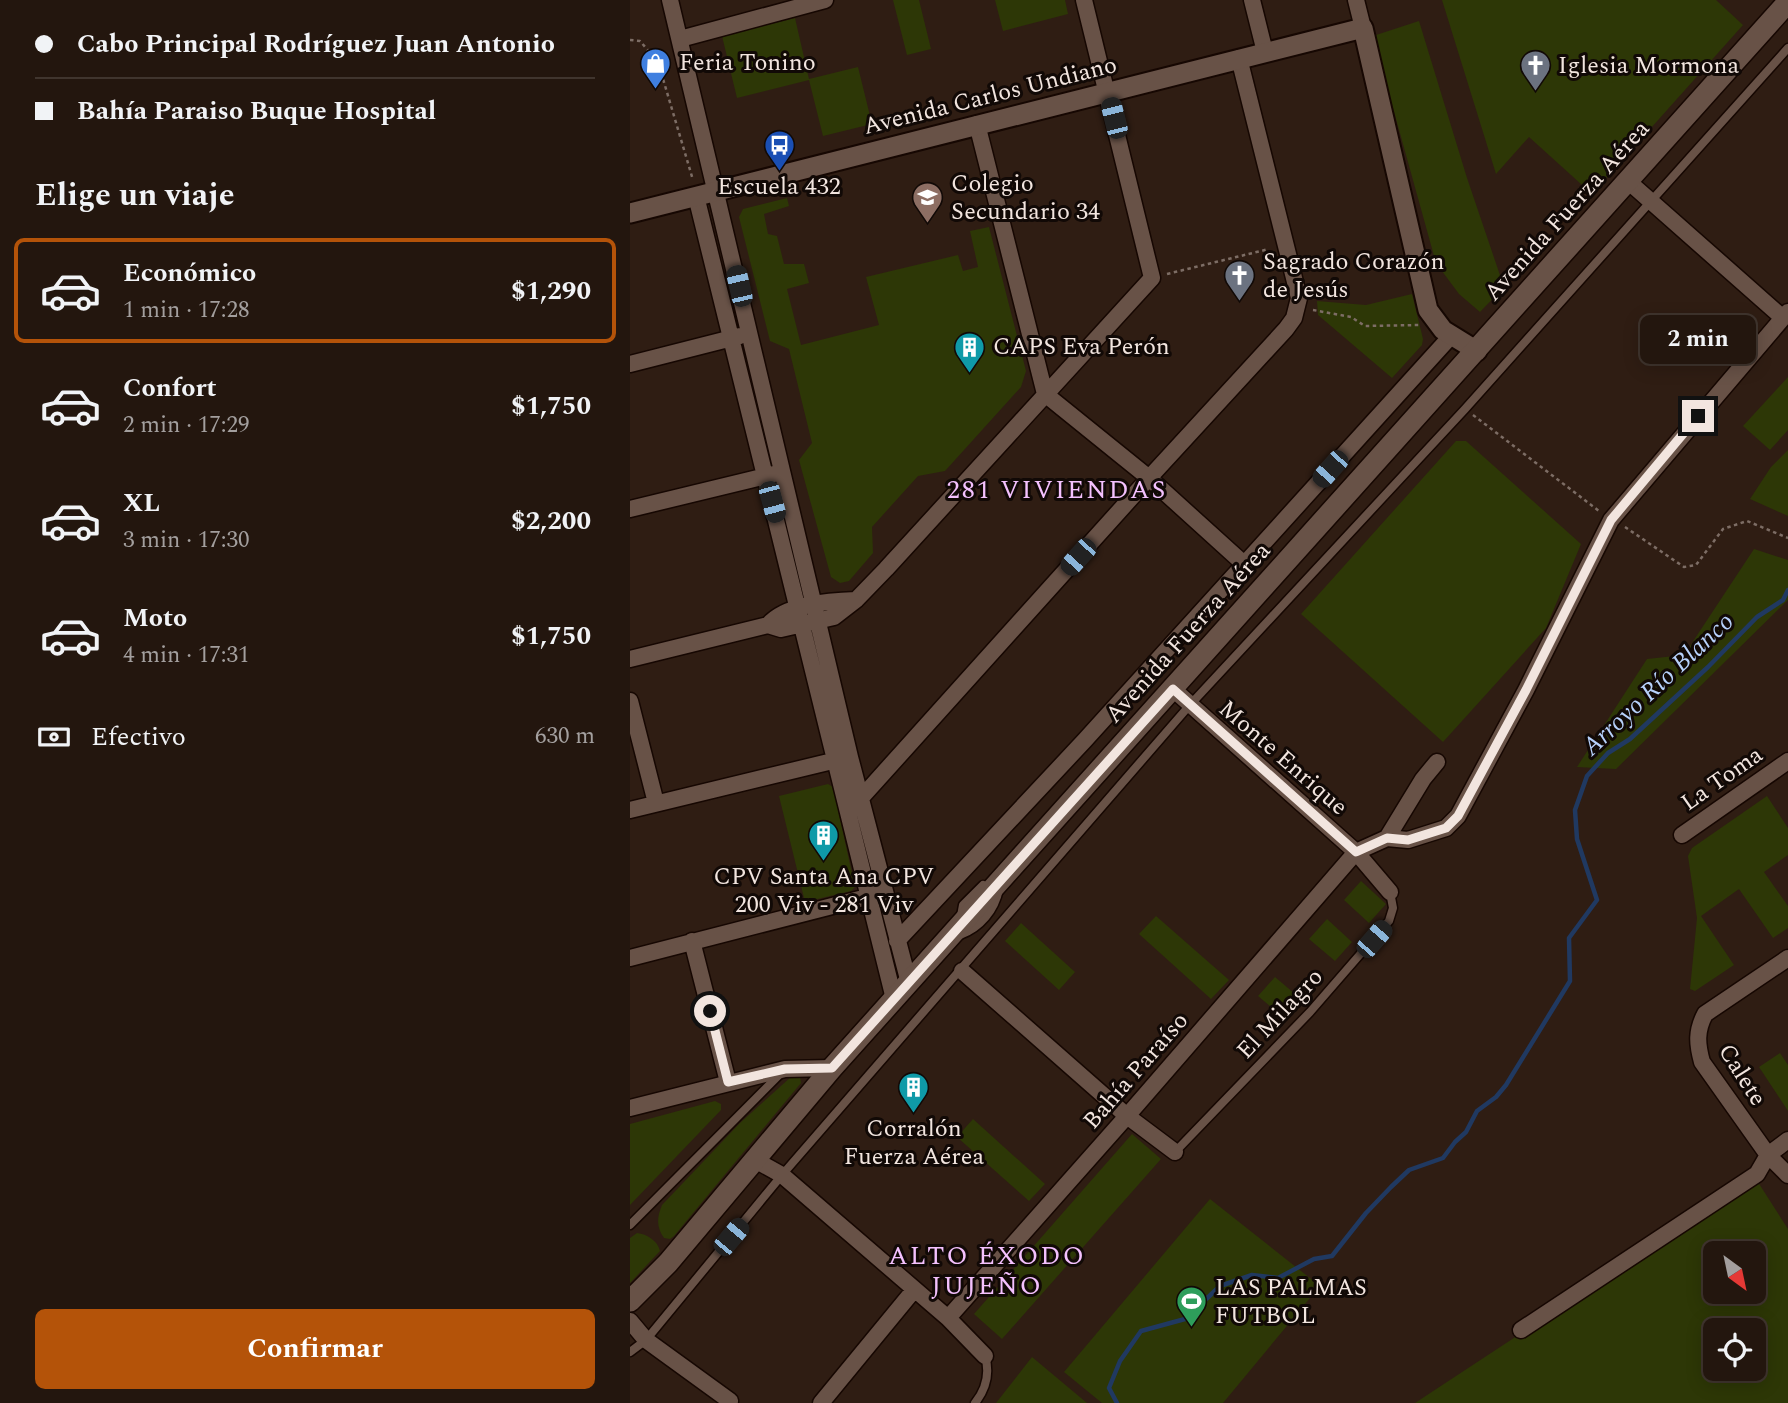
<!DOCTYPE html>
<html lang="es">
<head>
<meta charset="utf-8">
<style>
	:root { --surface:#23160e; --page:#2b1f17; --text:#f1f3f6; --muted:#a39f9e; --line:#40352e; --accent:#b45309 }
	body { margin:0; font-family:Spectral,serif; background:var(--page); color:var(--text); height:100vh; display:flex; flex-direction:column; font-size:26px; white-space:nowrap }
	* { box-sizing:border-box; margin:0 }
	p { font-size:23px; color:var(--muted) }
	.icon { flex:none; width:38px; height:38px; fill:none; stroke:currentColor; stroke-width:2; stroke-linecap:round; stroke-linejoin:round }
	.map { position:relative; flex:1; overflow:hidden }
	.side { display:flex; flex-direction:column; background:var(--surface); width:630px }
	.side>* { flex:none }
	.banner { display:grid; align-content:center; height:154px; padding:0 35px; background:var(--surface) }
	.needle { width:46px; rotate:147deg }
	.tools { position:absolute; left:1073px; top:1241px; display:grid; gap:14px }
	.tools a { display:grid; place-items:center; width:63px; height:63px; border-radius:10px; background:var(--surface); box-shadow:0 4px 18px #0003,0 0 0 2px var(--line); font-size:35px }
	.end { position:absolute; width:32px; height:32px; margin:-16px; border:9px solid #f2e5df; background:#111; box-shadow:0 0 0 4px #111 }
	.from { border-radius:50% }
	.bubble { position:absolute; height:49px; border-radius:10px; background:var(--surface); box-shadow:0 4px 18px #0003,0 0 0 2px var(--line); font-size:23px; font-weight:700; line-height:49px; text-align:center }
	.car { position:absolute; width:21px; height:42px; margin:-21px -10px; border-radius:9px; box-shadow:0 0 5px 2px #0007; background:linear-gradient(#222 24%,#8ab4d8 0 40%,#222 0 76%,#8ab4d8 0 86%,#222 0) }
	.banner b { display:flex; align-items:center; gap:24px; height:66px; font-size:26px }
	.banner b+b { border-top:2px solid var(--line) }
	.banner i { width:18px; height:18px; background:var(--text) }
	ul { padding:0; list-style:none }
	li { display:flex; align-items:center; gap:21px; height:105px; margin:0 14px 10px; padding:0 21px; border:4px solid transparent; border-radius:10px }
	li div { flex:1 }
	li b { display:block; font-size:26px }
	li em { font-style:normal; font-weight:700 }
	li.selected { border-color:var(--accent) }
	li>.icon { width:63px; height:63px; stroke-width:1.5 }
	h2 { padding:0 35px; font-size:32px; line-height:84px }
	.pay { display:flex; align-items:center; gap:18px; height:77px; padding:0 35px; font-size:26px }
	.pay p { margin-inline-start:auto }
	.cta { display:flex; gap:14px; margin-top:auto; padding:14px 35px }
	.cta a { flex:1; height:80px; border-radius:10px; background:var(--accent); color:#fff; font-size:28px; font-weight:700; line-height:80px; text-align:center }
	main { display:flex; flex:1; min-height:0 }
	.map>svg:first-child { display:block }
</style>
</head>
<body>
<main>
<section class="side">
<div class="banner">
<b><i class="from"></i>Cabo Principal Rodríguez Juan Antonio</b>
<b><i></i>Bahía Paraiso Buque Hospital</b>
</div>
<h2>Elige un viaje</h2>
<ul>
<li class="selected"><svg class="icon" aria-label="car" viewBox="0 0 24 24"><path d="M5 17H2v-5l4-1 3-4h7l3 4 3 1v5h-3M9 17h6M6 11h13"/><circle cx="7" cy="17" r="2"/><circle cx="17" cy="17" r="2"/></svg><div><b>Económico</b><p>1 min · 17:28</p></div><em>$1,290</em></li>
<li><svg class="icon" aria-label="car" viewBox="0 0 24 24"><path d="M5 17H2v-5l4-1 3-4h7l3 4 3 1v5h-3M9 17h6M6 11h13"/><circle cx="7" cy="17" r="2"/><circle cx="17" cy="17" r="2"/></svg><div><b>Confort</b><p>2 min · 17:29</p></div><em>$1,750</em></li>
<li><svg class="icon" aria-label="car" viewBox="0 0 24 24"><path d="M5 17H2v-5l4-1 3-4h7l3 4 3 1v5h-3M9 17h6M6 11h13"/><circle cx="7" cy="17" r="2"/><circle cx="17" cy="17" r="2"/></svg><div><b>XL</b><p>3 min · 17:30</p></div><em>$2,200</em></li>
<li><svg class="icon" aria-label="car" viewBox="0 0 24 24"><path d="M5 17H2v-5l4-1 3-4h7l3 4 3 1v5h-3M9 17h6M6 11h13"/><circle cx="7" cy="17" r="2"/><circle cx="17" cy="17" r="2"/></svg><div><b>Moto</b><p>4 min · 17:31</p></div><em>$1,750</em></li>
</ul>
<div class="pay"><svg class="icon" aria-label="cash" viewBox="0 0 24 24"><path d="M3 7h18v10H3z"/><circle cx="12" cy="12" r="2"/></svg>Efectivo<p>630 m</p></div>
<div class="cta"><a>Confirmar</a></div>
</section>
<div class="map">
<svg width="1158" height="1403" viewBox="0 0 1158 1403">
	<rect width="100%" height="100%" fill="#2f1d13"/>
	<path fill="#2d3706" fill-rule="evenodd" d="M 263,0 L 289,0 L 301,49 L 277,55 Z
		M 365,0 L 435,0 L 438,14 L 373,31 Z
		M 812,0 L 1086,0 L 1113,25 L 962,194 L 899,137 L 866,174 Z
		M 165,18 L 179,79 L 228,67 L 242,124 L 193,136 L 179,80 L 107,98 L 92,36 Z
		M 789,21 L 837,178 L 874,287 L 850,312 L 829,294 L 806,263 L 743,36 Z
		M 157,198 L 159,206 L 134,214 L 138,234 L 147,236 L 154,264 L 174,264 L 179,283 L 157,289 L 171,345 L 249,325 L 236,277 L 328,255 L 333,271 L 348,267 L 340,231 L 359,227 L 396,371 L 391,387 L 315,471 L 288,476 L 242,527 L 243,553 L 219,581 L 210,583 L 201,577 L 169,460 L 182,443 L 159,349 L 140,341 L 109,217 L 113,209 Z
		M 782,294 L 793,339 L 792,345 L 762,378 L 688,315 L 687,301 L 736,305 Z
		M 1158,377 L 1158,430 L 1140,450 L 1113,426 Z
		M 826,441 L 836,441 L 951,544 L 916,628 L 813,742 L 671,614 Z
		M 1158,450 L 1158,516 L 1120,499 L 1141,467 Z
		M 1124,549 L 1158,560 L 1158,600 L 986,769 L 947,767 L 1017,659 L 1054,655 Z
		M 198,784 L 203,787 L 225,887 L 221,891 L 175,902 L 149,796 Z
		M 1137,796 L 1158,828 L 1158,855 L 1134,872 L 1158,906 L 1158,928 L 1143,938 L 1109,889 L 1071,916 L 1104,965 L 1065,991 L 1060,989 L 1067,918 L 1058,856 L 1062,848 Z
		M 731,881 L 756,904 L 739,923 L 714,900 Z
		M 526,916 L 599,980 L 581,999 L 509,934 Z
		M 697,919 L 722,942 L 705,961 L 679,939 Z
		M 391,923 L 445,972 L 429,990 L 375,941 Z
		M 645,977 L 671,999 L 654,1018 L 628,996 Z
		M 1150,1053 L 1158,1065 L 1158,1111 L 1129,1067 Z
		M 162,1076 L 170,1076 L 171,1083 L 44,1236 L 40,1239 L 34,1238 C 26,1227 27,1217 32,1205 L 110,1123 Z
		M 85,1101 L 91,1104 L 91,1110 L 0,1205 L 0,1124 Z
		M 343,1119 L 415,1184 L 399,1201 L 327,1137 Z
		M 502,1134 L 531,1159 L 372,1339 L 344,1314 Z
		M 1126,1179 L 1158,1229 L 1158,1403 L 785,1403 ZM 1085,1253 L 1124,1253 L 1124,1292 L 1085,1292 ZM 1085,1330 L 1124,1330 L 1124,1368 L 1085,1368 Z
		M 580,1199 L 690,1286 L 593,1403 L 472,1403 L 434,1372 Z
		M 7,1233 C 17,1234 28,1241 30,1251 L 0,1283 L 0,1238 Z
		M 402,1357 L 457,1403 L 366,1403 Z"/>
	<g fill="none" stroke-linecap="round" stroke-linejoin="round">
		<path stroke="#203961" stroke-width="4.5" d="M 487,1403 L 479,1388 L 490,1361 L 511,1331 L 555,1319 L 590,1286 L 622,1275 L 648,1278 L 684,1259 L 702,1256 L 736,1213 L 761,1187 L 779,1170 L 813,1158 L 825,1142 L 836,1132 L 847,1111 L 866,1097 L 876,1085 L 940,981 L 939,938 L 967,900 L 947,839 L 945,810 L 957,776 L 978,753 L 1000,739 L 1078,667 L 1127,617 L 1153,600 L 1158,590"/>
		<defs>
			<path id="service" d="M 331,916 L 333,905 L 353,885
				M 330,935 C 350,928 365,910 369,889
				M 545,1152 L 680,1012 L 759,921 L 763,908 L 760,892
				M 0,1225 L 150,1074
				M 0,1352 L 16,1340 L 152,1175 L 559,706 L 835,409 L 1158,48
				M 345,1403 C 357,1388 360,1373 355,1356"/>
			<path id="minor" d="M 40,0 L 220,757 L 279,983
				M 622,0 L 635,52
				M 726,0 L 733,28
				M 50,39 L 195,0
				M 347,124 L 415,394 L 519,478 L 614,564
				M 999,182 L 1153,318
				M 66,196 L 264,999
				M 0,364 L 110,336
				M 0,509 L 144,474
				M 138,625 C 155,604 200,601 226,600
				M 0,659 L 138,625 L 151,629 L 204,617 L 226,600 L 256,569 L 522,278 L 454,0
				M 543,689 L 726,852 L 760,892
				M 0,701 L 26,803
				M 216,803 L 231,798 L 519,478 L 656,329 L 664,318 L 669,298 L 609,58
				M 0,810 L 215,758
				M 1052,835 L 1158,761
				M 757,838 L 793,779 L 807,762
				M 62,941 L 98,1082
				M 267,941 L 455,740 L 821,336
				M 0,958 L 249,894
				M 1158,958 L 1075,1014 C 1066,1031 1067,1044 1072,1062 L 1138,1155 L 1158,1175
				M 332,971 L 497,1116 L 545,1152
				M 0,1108 L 155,1069 L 202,1068
				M 125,1160 L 152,1175 L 318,1318 L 355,1356
				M 318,1318 L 497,1116 L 726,852 L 757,838 L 778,840 L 816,828 L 828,816 L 896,690 L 981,520 L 1158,312
				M 0,1321 L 16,1340 L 100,1401
				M 891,1330 L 1127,1174 L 1138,1155 L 1158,1140
				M 191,1403 L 284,1290"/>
			<path id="tertiary" d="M 0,213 L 733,28 L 798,310 L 813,330 L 847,351"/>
			<path id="secondary" d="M 0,1301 L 38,1263 L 202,1068 L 1158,2"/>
		</defs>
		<use href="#service" stroke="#160702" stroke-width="11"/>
		<use href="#minor" stroke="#160702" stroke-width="19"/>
		<use href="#tertiary" stroke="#160702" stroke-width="23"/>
		<use href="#secondary" stroke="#160702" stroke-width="24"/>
		<path stroke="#7d6d65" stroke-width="2.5" stroke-dasharray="3.5 3.5" stroke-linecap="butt" d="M 0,40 L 10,41 L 28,62 L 63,180
			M 537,274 L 639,249
			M 683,310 L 721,317 L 735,326 L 789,325
			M 843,415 L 969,511
			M 995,527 L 1054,567 L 1066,565 L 1093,529 L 1117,521 L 1158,538"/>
		<use href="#service" stroke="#685247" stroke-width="8"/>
		<use href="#minor" stroke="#685247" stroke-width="16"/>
		<use href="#tertiary" stroke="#685247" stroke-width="19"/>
		<use href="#secondary" stroke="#685247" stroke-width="21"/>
	</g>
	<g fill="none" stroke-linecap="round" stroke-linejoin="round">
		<path stroke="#f2e5df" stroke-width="9" d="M 80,1011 L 98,1082 L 155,1069 L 202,1068 L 543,689 L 726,852 L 757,838 L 778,840 L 816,828 L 828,816 L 896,690 L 981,520 L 1068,416"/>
	</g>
	<defs>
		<symbol id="shop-pin" viewBox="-11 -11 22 30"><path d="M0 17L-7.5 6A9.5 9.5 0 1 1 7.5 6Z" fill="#3f7fe0" stroke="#110906"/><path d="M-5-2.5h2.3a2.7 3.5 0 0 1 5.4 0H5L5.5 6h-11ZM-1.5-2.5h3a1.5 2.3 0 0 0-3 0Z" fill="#fff"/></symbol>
		<symbol id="church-pin" viewBox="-11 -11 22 30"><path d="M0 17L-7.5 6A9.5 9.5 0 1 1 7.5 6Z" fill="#6b7280" stroke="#110906"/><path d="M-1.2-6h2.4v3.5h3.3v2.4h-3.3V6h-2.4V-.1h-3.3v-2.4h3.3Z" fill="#fff"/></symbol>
		<symbol id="bus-pin" viewBox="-11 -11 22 30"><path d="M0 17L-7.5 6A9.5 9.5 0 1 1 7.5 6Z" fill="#1a4fb4" stroke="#110906"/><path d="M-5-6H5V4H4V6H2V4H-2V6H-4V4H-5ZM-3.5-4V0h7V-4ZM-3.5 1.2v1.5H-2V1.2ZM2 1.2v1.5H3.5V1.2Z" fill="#fff"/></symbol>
		<symbol id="school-pin" viewBox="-11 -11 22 30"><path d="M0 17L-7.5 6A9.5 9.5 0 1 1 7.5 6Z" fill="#8d6e63" stroke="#110906"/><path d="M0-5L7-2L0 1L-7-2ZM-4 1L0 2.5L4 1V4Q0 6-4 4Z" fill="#fff"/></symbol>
		<symbol id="building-pin" viewBox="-11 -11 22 30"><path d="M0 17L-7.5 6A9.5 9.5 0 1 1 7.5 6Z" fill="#0f9aa8" stroke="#110906"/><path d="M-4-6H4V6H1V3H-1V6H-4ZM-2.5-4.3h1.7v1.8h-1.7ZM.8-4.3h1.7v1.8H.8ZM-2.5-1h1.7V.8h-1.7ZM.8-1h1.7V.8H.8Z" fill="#fff"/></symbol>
		<symbol id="stadium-pin" viewBox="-11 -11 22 30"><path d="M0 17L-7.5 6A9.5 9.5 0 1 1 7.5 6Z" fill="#2e9e5b" stroke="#110906"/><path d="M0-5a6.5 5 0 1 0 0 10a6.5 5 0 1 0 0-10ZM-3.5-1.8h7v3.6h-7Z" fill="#fff"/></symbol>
	</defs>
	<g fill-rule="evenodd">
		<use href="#shop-pin" x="8" y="46" width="35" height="47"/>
		<use href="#church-pin" x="888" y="48" width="35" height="47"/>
		<use href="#bus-pin" x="132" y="128" width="35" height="47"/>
		<use href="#school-pin" x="280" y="180" width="35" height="47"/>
		<use href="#church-pin" x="592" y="258" width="35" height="47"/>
		<use href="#building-pin" x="322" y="330" width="35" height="47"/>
		<use href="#building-pin" x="176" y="818" width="35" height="47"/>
		<use href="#building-pin" x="266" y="1070" width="35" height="47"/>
		<use href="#stadium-pin" x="544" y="1284" width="35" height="47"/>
	</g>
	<g text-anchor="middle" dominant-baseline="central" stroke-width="6" stroke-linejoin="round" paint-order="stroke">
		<g font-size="24" fill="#f2e5df" stroke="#110906" text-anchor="start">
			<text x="49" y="63">Feria Tonino</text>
			<text x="928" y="66">Iglesia Mormona</text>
			<text x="321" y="184">Colegio<tspan x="321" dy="28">Secundario 34</tspan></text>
			<text x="149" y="187" text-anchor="middle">Escuela 432</text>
			<text x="633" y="262">Sagrado Corazón<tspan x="633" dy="28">de Jesús</tspan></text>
			<text x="363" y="347">CAPS Eva Perón</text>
			<text x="194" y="877" text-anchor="middle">CPV Santa Ana CPV<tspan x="194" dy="28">200 Viv - 281 Viv</tspan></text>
			<text x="284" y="1129" text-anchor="middle">Corralón<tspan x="284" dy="28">Fuerza Aérea</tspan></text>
			<text x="585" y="1288">LAS PALMAS<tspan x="585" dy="28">FUTBOL</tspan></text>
		</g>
		<g font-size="24" fill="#f2e5df" stroke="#110906">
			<text transform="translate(360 96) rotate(-14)">Avenida Carlos Undiano</text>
			<text transform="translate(937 211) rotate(-48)">Avenida Fuerza Aérea</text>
			<text transform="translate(558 633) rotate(-48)">Avenida Fuerza Aérea</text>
			<text transform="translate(653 758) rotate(41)">Monte Enrique</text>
			<text transform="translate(1092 779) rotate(-35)">La Toma</text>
			<text transform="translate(650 1014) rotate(-47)">El Milagro</text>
			<text transform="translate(506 1071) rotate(-49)">Bahía Paraíso</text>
			<text transform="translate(1112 1075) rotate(58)">Calete</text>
		</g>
		<g font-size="26" letter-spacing="2" fill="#f4c1fe" stroke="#110906">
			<text x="427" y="490">281 VIVIENDAS</text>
			<text x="357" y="1256">ALTO ÉXODO<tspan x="357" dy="30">JUJEÑO</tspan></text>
		</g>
		<g font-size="26" font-style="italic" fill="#b7d1fb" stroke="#110906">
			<text transform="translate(1028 684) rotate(-43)">Arroyo Río Blanco</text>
		</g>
	</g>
</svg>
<div class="tools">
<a><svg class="needle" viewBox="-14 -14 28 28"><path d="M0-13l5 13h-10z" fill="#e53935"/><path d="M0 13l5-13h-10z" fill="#a39f9e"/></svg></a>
<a><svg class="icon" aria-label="locate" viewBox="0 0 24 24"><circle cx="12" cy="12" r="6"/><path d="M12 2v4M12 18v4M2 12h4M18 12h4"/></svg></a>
</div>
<i class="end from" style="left:80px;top:1011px"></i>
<i class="end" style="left:1068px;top:416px"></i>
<div class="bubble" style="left:1010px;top:315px;width:116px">2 min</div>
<i class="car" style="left:484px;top:118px;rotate:346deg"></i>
<i class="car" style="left:109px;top:286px;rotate:347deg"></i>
<i class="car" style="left:700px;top:469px;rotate:222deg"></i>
<i class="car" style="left:142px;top:502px;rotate:165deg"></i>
<i class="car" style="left:448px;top:557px;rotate:222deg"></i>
<i class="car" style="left:744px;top:939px;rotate:41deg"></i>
<i class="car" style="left:101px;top:1237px;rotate:40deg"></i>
</div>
</main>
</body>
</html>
